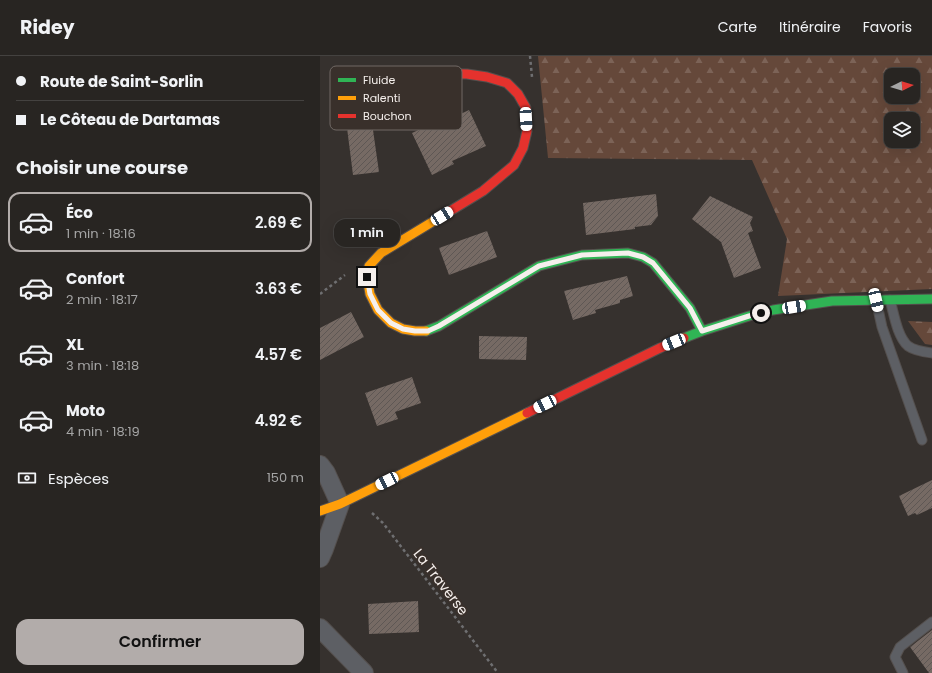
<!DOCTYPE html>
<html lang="fr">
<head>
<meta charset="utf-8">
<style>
	:root { --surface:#282522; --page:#34312f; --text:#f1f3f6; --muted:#a5a5a5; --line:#444240; --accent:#b2acaa }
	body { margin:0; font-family:Poppins,sans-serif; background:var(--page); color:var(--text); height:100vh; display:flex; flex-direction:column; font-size:15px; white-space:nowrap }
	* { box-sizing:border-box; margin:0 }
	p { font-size:13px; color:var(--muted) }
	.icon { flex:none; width:22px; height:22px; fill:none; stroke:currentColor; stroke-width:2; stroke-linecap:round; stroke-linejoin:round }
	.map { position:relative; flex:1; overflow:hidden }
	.details { display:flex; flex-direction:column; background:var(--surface); width:320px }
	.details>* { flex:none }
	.guide { display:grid; align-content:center; height:88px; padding:0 16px; background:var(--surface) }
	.needle { width:26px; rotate:85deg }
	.tools { position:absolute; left:564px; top:12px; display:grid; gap:8px }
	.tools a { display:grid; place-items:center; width:36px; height:36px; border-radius:8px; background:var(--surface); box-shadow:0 4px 16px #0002,0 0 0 1px var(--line); font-size:20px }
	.end { position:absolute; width:18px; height:18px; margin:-9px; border:5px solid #f5efec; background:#111; box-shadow:0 0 0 2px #111 }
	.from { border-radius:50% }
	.bubble { position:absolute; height:28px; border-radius:12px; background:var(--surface); box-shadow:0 4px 16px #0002,0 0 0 1px var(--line); font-size:13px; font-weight:600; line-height:28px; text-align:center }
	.car { position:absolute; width:12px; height:24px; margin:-12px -6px; border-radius:5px; box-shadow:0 0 3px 1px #0007; background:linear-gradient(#fff 24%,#345 0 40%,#fff 0 76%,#345 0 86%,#fff 0) }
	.guide b { display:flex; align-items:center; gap:14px; height:38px; font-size:15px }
	.guide b+b { border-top:1px solid var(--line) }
	.guide i { width:10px; height:10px; background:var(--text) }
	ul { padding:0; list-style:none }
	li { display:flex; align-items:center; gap:12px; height:60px; margin:0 8px 6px; padding:0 8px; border:2px solid transparent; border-radius:12px }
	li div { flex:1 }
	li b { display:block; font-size:15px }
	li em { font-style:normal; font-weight:600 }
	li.current { border-color:var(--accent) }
	li>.icon { width:36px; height:36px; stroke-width:1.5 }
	h2 { padding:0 16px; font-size:18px; line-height:48px }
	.pay { display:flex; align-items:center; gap:10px; height:44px; padding:0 16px; font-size:15px }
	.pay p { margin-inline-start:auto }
	.action { display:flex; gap:8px; margin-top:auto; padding:8px 16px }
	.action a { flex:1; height:46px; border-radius:12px; background:var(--accent); color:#111; font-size:16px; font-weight:600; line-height:46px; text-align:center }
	header { display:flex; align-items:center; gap:24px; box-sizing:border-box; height:56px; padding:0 20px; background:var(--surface); border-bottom:1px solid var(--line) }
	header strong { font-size:19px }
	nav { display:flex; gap:22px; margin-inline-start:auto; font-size:14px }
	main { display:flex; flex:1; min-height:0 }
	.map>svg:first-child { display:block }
</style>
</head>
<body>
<header>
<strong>Ridey</strong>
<nav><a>Carte</a><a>Itinéraire</a><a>Favoris</a></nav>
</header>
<main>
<section class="details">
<div class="guide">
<b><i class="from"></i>Route de Saint-Sorlin</b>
<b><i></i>Le Côteau de Dartamas</b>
</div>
<h2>Choisir une course</h2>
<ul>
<li class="current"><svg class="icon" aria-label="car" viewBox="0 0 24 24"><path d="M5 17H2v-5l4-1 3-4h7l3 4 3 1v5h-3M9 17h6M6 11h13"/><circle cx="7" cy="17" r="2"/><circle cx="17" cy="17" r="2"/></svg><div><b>Éco</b><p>1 min · 18:16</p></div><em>2.69 €</em></li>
<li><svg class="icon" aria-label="car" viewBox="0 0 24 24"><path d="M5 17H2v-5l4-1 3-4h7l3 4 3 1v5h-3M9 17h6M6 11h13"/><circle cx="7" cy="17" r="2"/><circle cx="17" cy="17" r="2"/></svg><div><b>Confort</b><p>2 min · 18:17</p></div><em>3.63 €</em></li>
<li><svg class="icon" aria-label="car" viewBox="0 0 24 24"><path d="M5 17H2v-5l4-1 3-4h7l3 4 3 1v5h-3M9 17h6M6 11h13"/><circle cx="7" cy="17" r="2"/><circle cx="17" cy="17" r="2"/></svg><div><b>XL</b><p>3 min · 18:18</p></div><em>4.57 €</em></li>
<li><svg class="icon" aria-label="car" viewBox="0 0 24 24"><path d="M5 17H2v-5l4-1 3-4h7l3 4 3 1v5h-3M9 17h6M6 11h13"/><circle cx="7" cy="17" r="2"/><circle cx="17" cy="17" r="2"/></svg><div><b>Moto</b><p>4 min · 18:19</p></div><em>4.92 €</em></li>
</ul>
<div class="pay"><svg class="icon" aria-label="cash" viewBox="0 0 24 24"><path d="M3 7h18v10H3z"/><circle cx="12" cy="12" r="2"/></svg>Espèces<p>150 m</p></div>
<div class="action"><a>Confirmer</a></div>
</section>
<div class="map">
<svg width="612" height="617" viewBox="0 0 612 617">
	<defs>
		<pattern id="forest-firs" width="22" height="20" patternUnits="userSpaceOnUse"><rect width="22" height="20" fill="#65483a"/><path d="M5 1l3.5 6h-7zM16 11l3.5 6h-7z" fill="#7c6357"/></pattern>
		<pattern id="building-hatch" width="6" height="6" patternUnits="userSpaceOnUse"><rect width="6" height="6" fill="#766a64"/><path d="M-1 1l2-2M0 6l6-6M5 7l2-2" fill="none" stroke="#5e5754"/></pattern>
	</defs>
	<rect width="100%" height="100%" fill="#36312e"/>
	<path fill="url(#forest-firs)" fill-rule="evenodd" d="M 218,0 L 612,0 L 612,233 L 458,240 L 467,183 L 432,104 L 228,102 ZM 571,19 L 593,19 L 593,41 L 571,41 ZM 571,63 L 593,63 L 593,85 L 571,85 Z
		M 588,265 L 612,266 L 612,289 L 605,288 Z"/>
	<path fill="url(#building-hatch)" d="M 149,54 L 166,90 L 132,105 L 134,108 L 112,119 L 92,77 L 124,62 L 126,65 Z
		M 51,60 L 59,116 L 33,119 L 26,64 Z
		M 336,138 L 338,160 L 331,169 L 315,171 L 315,173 L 266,179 L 263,147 Z
		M 390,140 L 433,161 L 430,167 L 433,175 L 428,177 L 441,212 L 414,222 L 401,186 L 372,163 Z
		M 167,175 L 177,201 L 129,219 L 119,192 Z
		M 307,220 L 313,240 L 300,244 L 300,247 L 275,254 L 276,257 L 253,264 L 244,235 Z
		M 31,256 L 44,281 L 0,304 L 0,272 Z
		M 159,280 L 207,281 L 206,304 L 159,303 Z
		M 92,321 L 101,347 L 75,356 L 78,363 L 57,370 L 45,337 Z
		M 612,424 L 612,452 L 597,459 L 595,457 L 588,460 L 579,440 Z
		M 98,545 L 99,576 L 49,578 L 48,548 Z
		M 612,574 L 612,617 L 609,617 L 590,591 Z"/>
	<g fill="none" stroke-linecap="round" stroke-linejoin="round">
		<defs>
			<path id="lane" d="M 556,244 L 562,271 L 602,384
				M 570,244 C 574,258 577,280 588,290 C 595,295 604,296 612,297
				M 583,617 L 575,601 L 580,591 L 612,566"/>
			<path id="street" d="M 0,409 L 6,417 L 20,448 L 4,493 L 0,502
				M 0,572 L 44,617"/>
			<path id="fast" d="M 106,275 L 119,270 L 219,210 L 262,199 L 308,197 L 323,201 L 333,207 L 370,252 L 382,275
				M 364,282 L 382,275 L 429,260 L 453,254 L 512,245 L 612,243"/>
			<path id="slow" d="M 106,275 L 95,275 L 83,273 L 71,267 L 58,254 L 50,238 L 47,221 L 49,210 L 61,197 L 122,160
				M 0,455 L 20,448 L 207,357"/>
			<path id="jam" d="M 98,17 L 147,18 L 167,21 L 187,27 L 198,38 L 206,52 L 207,75 L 203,92 L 194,109 L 163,135 L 122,160
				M 207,357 L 340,292 L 364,282"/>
		</defs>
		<use href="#lane" stroke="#544f4d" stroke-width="11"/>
		<use href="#street" stroke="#544f4d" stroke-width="20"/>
		<use href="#fast" stroke="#544f4d" stroke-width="11"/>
		<use href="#slow" stroke="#544f4d" stroke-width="11"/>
		<use href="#jam" stroke="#544f4d" stroke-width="11"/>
		<path stroke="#6f6f71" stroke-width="2.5" stroke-dasharray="3 3" stroke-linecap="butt" d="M 210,0 L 212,21
			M 0,238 L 25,219
			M 52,457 L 63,467 L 178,617"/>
		<use href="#lane" stroke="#5d5f64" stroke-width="9"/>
		<use href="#street" stroke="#5d5f64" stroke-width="18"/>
		<use href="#fast" stroke="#30b455" stroke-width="9"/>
		<use href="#slow" stroke="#ff9f0a" stroke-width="9"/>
		<use href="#jam" stroke="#e5322d" stroke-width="9"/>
	</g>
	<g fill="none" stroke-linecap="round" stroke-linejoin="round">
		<path stroke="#f5efec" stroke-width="5" d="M 47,221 L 50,238 L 58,254 L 71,267 L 83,273 L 95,275 L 108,275 L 119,270 L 219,210 L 262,199 L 308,197 L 323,201 L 333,207 L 370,252 L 382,275 L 429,260 L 441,257"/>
	</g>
	<g text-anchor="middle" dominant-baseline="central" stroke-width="4" stroke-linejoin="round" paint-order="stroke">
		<g font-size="14" fill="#f5efec" stroke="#39302b">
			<text transform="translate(121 526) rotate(52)">La Traverse</text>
		</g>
	</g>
	<rect x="10" y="10" width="132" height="64" rx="6" fill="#39302b" stroke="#716965" stroke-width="1"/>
	<rect x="18" y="22" width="18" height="4" fill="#30b455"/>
	<rect x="18" y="40" width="18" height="4" fill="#ff9f0a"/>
	<rect x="18" y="58" width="18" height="4" fill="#e5322d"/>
	<g font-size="11" fill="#f5efec">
		<text x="43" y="28">Fluide</text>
		<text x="43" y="46">Ralenti</text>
		<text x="43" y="64">Bouchon</text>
	</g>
</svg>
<div class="tools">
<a><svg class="needle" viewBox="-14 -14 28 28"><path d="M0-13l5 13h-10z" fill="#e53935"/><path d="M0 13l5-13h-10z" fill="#a5a5a5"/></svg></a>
<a><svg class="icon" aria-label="layers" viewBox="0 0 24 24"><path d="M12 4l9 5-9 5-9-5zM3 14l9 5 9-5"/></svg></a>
</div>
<i class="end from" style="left:441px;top:257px"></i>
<i class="end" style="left:47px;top:221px"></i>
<div class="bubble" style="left:14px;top:163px;width:66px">1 min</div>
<i class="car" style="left:206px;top:63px;rotate:177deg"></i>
<i class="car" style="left:122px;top:160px;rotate:59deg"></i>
<i class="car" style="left:556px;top:244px;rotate:167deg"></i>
<i class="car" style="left:474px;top:251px;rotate:81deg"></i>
<i class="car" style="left:354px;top:286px;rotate:248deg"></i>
<i class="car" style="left:225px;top:348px;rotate:244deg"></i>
<i class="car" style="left:67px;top:425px;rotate:244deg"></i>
</div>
</main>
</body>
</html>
